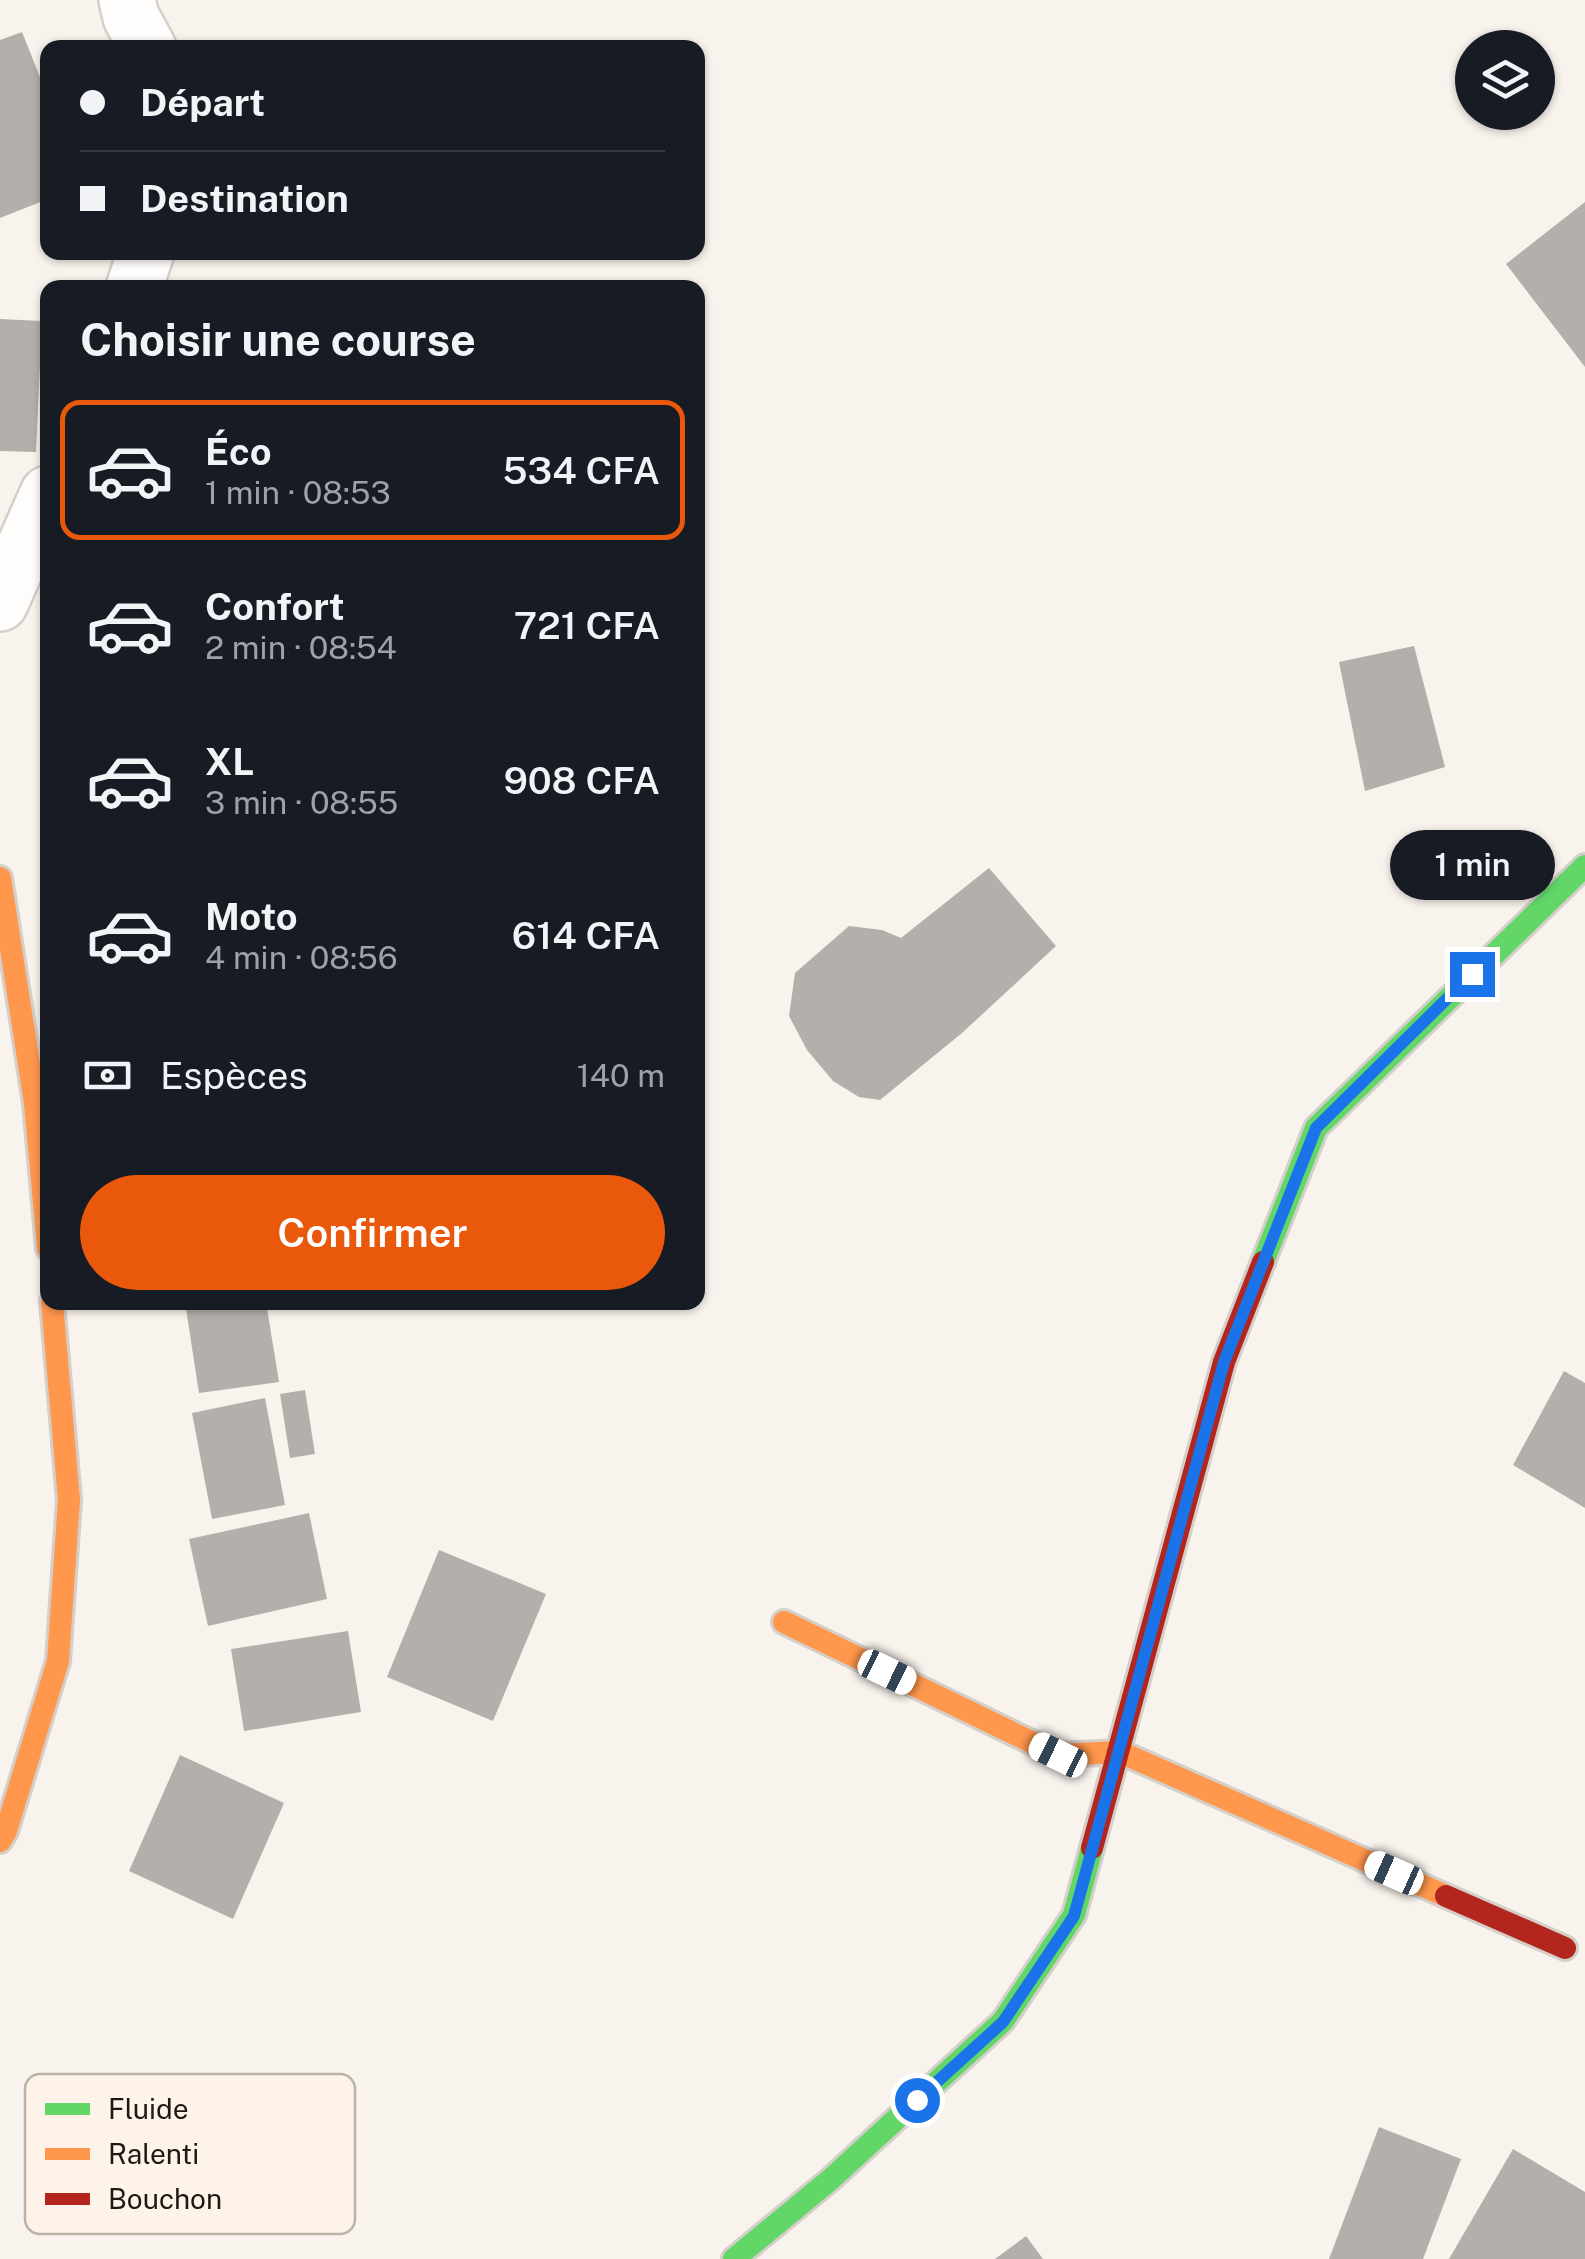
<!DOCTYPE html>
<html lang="fr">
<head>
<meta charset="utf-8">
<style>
	:root { --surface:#171b24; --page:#20242c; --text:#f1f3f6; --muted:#9ea1a6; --line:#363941; --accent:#ea580c }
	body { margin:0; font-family:"Public Sans",sans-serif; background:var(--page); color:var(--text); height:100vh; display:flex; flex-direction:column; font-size:38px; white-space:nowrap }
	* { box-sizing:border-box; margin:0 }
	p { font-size:32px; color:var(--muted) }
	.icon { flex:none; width:55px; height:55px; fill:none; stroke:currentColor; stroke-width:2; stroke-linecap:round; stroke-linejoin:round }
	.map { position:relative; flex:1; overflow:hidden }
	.details { position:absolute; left:40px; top:280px; width:665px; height:1030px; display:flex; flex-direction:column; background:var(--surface); border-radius:20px; box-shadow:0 2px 8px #0004 }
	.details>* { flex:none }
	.guide { position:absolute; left:40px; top:40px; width:665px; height:220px; border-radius:20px; box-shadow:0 2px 8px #0004; display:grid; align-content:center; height:220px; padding:0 40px; background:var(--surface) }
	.controls { position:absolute; left:1455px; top:30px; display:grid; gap:20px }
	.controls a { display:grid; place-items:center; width:100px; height:100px; border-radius:50%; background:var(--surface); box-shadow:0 2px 8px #0004; font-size:50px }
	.end { position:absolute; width:45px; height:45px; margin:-22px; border:12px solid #1a73e8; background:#fff; box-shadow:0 0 0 5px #fff }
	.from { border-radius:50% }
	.bubble { position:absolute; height:70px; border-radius:35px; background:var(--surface); box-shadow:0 2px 8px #0004; font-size:32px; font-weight:600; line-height:70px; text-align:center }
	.car { position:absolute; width:30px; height:60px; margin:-30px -15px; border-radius:12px; box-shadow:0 0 8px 2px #0007; background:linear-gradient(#fff 24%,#345 0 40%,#fff 0 76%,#345 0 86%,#fff 0) }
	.guide b { display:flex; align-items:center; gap:35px; height:95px; font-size:38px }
	.guide b+b { border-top:2px solid var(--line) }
	.guide i { width:25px; height:25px; background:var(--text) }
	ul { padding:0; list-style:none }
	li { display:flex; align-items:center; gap:30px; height:140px; margin:0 20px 15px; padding:0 20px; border:5px solid transparent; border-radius:20px }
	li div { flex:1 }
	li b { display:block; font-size:38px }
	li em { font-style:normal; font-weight:600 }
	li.on { border-color:var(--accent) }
	li>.icon { width:90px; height:90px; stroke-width:1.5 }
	h2 { padding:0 40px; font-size:45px; line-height:120px }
	.pay { display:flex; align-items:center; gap:25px; height:110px; padding:0 40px; font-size:38px }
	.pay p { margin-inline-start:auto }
	.cta { display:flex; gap:20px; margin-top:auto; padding:20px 40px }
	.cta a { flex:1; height:115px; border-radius:60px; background:var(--accent); color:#fff; font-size:40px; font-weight:600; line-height:115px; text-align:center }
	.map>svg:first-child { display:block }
</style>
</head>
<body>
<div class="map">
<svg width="1585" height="2259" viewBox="0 0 1585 2259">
	<rect width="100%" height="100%" fill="#f9f3ed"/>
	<path fill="#b4afaa" d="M 22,32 L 48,97 L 48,199 L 0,218 L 0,40 Z
		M 1585,202 L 1585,367 L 1506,264 Z
		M 0,319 L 42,321 L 36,452 L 0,451 Z
		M 1414,646 L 1445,767 L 1365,791 L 1339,662 Z
		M 989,868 L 1056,946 L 962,1033 L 880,1100 L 859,1097 L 833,1081 L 807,1050 L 789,1016 L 795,973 L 849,926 L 882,930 L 901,938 Z
		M 185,1302 L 266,1302 L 279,1382 L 199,1393 Z
		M 1564,1371 L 1585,1383 L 1585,1508 L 1513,1465 Z
		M 305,1390 L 315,1454 L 290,1458 L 280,1394 Z
		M 265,1398 L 285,1505 L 212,1519 L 192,1413 Z
		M 309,1513 L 327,1599 L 208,1626 L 189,1539 Z
		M 439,1550 L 546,1594 L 493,1721 L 387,1677 Z
		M 348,1631 L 361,1712 L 244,1731 L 231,1649 Z
		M 180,1755 L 284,1803 L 233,1919 L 129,1871 Z
		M 1379,2127 L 1461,2159 L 1423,2259 L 1329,2259 Z
		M 1513,2149 L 1585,2192 L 1585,2259 L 1449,2259 Z
		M 1026,2236 L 1043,2259 L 995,2259 Z"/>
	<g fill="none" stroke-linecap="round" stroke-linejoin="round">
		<defs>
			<path id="street" d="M 127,0 L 131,17 L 148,48
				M 134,288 L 146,252
				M 0,603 L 48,494"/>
			<path id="fast" d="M 1263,1262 L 1316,1128 L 1585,866
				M 734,2259 L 831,2179 L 1003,2021 L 1074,1915 L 1092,1848"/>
			<path id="slow" d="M 0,878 L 35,1103 L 48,1248
				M 784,1622 L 1058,1755 L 1120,1752 L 1446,1896
				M 0,1841 L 6,1831 L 58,1661 L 69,1500 L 52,1302"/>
			<path id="jam" d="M 1092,1848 L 1224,1362 L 1263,1262
				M 1446,1896 L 1565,1948"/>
		</defs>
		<use href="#street" stroke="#d5cfca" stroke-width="60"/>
		<use href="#fast" stroke="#d5cfca" stroke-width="28"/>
		<use href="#slow" stroke="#d5cfca" stroke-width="28"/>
		<use href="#jam" stroke="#d5cfca" stroke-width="28"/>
		<use href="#street" stroke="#fefdfc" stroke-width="55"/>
		<use href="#fast" stroke="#63d668" stroke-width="22"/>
		<use href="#slow" stroke="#ff974d" stroke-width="22"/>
		<use href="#jam" stroke="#b3261e" stroke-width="22"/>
	</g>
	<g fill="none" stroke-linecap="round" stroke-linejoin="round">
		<path stroke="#1a73e8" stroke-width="12" d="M 917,2100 L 1003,2022 L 1074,1916 L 1224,1362 L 1316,1128 L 1472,974"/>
	</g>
	<rect x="25" y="2074" width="330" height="160" rx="15" fill="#fef3e8" stroke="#bbb2a8" stroke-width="2.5"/>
	<rect x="45" y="2103" width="45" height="12" fill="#63d668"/>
	<rect x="45" y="2148" width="45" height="12" fill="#ff974d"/>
	<rect x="45" y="2193" width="45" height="12" fill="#b3261e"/>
	<g font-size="28" fill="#1e1914">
		<text x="108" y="2119">Fluide</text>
		<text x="108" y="2164">Ralenti</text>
		<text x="108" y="2209">Bouchon</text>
	</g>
</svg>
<div class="controls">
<a><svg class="icon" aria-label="layers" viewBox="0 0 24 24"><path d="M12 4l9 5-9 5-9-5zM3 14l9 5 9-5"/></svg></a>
</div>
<i class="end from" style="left:917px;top:2100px"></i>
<i class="end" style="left:1472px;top:974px"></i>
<div class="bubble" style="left:1390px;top:830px;width:165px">1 min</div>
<i class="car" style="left:887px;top:1672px;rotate:116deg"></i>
<i class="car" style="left:1058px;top:1755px;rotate:296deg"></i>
<i class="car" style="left:1394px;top:1873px;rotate:294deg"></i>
<div class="guide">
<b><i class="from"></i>Départ</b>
<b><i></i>Destination</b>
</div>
<section class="details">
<h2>Choisir une course</h2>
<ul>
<li class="on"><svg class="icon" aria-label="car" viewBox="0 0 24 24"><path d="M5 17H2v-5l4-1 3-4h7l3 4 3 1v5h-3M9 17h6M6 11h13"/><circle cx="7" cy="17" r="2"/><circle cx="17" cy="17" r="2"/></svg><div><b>Éco</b><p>1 min · 08:53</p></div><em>534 CFA</em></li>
<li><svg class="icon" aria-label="car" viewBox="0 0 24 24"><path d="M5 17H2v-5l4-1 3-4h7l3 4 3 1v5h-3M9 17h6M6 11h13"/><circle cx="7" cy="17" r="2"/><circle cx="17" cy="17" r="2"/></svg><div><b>Confort</b><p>2 min · 08:54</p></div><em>721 CFA</em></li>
<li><svg class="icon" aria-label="car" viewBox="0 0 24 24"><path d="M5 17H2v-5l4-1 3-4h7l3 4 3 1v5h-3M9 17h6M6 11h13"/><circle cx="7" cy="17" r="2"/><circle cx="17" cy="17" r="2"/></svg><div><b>XL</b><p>3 min · 08:55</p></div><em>908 CFA</em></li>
<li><svg class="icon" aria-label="car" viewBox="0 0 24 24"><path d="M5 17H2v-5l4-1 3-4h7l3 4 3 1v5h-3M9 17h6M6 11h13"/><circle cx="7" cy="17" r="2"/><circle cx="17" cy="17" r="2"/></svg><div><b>Moto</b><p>4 min · 08:56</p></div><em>614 CFA</em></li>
</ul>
<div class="pay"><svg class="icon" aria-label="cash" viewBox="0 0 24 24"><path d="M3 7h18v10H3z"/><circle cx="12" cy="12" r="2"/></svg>Espèces<p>140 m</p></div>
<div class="cta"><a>Confirmer</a></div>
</section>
</div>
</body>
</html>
